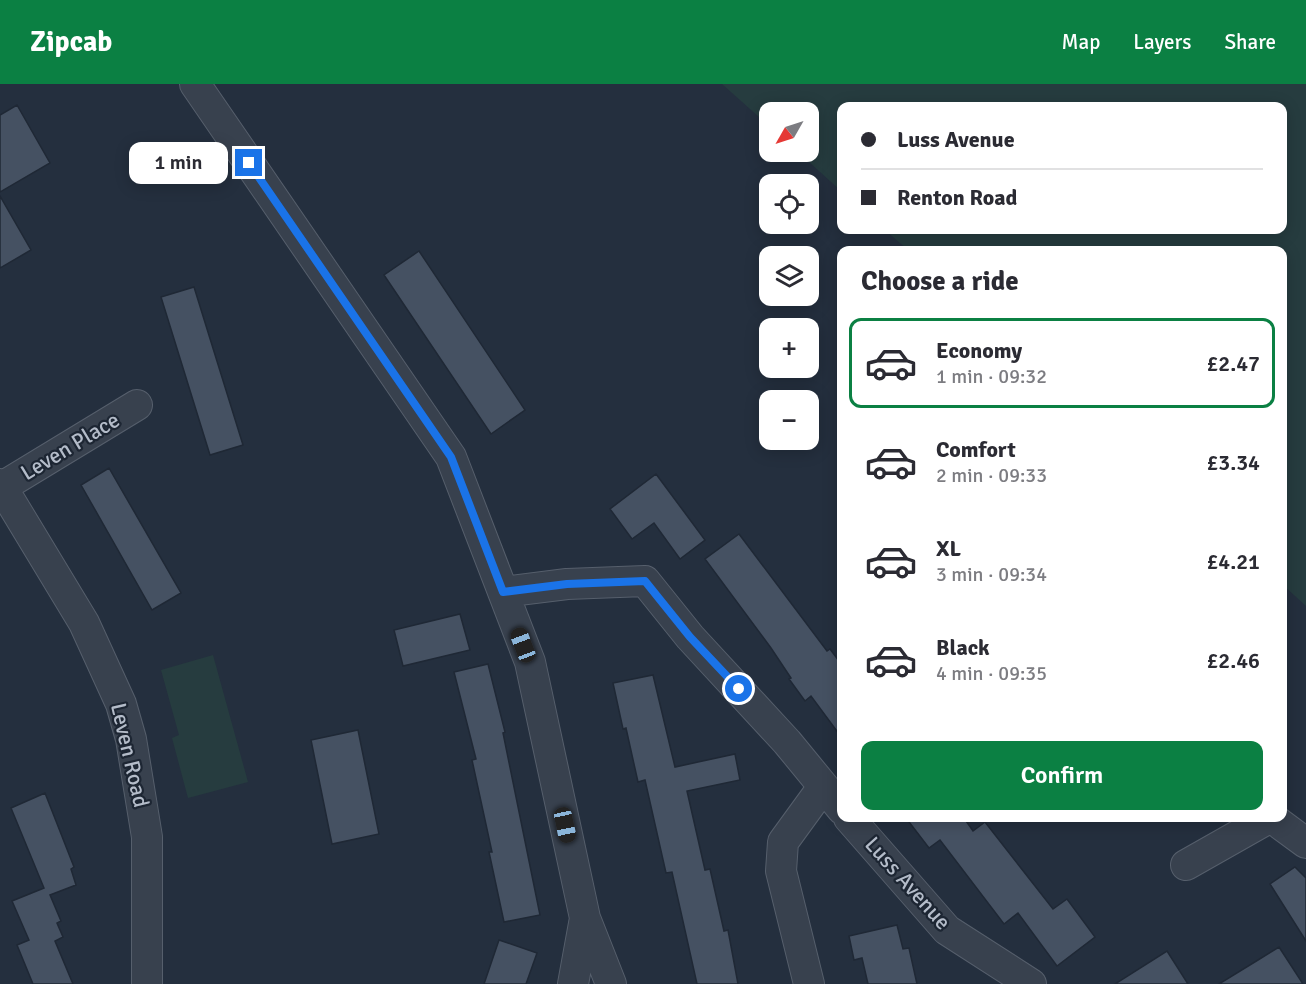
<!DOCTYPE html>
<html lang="en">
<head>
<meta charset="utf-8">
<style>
	:root { --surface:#fff; --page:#f7f7f7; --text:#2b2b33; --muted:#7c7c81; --line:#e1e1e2; --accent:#0b8043 }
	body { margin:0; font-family:Signika,sans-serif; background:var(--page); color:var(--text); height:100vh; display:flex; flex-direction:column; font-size:22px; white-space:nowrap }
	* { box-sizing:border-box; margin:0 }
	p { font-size:20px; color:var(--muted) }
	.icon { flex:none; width:33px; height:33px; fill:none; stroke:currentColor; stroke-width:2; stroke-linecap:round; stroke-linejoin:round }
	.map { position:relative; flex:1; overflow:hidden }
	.sheet { position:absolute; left:837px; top:162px; width:450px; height:576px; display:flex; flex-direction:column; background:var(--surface); border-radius:12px; box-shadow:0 3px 15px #0003 }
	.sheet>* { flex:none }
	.guide { position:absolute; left:837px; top:18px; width:450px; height:132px; border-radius:12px; box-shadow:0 3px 15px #0003; display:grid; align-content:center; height:132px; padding:0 24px; background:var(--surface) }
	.needle { width:39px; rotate:231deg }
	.fabs { position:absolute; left:759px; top:18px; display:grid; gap:12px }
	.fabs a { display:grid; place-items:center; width:60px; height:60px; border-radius:12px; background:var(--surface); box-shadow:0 3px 15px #0003; font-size:30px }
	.end { position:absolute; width:27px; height:27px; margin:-14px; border:8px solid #1a73e8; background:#fff; box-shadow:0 0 0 3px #fff }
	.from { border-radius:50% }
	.bubble { position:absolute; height:42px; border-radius:12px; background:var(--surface); box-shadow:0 3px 15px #0003; font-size:20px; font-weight:600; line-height:42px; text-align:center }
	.car { position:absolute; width:18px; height:36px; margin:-18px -9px; border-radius:8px; box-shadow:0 0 4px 2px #0007; background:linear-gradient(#222 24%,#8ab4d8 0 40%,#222 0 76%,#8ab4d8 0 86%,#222 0) }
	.guide b { display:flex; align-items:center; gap:21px; height:57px; font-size:22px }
	.guide b+b { border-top:2px solid var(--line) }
	.guide i { width:15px; height:15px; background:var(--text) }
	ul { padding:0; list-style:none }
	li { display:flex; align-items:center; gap:18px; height:90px; margin:0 12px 9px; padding:0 12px; border:3px solid transparent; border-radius:12px }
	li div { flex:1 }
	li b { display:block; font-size:22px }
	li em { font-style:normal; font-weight:600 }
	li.active { border-color:var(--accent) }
	li>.icon { width:54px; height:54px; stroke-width:1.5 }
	h2 { padding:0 24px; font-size:27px; line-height:72px }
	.primary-button { display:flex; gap:12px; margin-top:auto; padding:12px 24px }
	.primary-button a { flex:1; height:69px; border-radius:12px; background:var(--accent); color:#fff; font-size:24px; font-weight:600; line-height:69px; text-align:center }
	header { display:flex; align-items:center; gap:36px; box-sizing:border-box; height:84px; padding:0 30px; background:var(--accent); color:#fff }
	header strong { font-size:28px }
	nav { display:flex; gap:33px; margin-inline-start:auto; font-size:21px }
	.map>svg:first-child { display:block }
</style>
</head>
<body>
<header>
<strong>Zipcab</strong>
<nav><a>Map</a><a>Layers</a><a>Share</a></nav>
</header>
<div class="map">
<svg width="1306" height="900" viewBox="0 0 1306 900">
	<rect width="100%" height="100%" fill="#242f3e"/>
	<path fill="#263c3f" d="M 722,0 L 1306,0 L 1306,522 L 1283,501 L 1282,166 L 908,166 L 885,146 L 1282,146 L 1282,22 L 842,22 L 841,107 L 798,68 L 808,68 L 808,28 L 770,28 L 769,42 Z
		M 213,571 L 248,698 L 188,714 L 172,654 L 179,651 L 161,586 Z"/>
	<path fill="#455162" stroke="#1f2835" stroke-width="1.5" d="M 17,21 L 50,79 L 0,108 L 0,31 Z
		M 0,112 L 31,166 L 0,184 Z
		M 419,167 L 525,326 L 491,350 L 384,191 Z
		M 194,203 L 243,361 L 210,371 L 161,213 Z
		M 109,384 L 181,509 L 152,526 L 81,401 Z
		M 656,390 L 705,456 L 680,475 L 654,439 L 632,455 L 610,425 Z
		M 739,450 L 827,567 L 830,565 L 842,581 L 842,654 L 811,612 L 805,617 L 789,595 L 791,594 L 771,564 L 705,475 Z
		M 460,530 L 470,566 L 403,582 L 394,546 Z
		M 488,580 L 505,648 L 503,649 L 540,831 L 504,838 L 489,768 L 492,768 L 472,676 L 476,675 L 454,588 Z
		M 653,591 L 675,683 L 735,670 L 740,696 L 687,707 L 705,786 L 710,785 L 724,847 L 728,846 L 738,900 L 697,900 L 672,788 L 666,789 L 645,696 L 638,698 L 626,644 L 623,645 L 613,599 Z
		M 358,646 L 379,750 L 332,760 L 311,656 Z
		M 45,709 L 74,783 L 71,785 L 76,801 L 50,811 L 61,837 L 57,839 L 63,853 L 55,857 L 73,900 L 33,900 L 17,861 L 29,856 L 12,817 L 44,804 L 11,724 Z
		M 906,734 L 971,734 L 966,737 L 973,747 L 985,738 L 1053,825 L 1067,815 L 1095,853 L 1057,882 L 1018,829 L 1004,840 L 940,756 L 929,764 Z
		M 1295,783 L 1306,794 L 1306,857 L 1270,800 Z
		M 897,841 L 903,865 L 909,864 L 917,900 L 868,900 L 862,874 L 854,876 L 849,852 Z
		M 499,856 L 537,869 L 526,900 L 484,900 Z
		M 1279,863 L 1303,900 L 1219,900 L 1258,876 Z
		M 1167,867 L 1188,900 L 1115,900 Z"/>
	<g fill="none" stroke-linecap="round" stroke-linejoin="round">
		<defs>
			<path id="minor" d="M 195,0 L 451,373 L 530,578 L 585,834 L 573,900
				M 0,400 L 84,539 L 121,620 L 131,655 L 147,753 L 147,900
				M 2,403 L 137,321
				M 503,508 L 567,500 L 645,497 L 690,553 L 787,658 L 842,725
				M 849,734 L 947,846 L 1031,900
				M 1272,734 L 1306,759
				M 1186,781 L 1269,734
				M 585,834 L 611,900
				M 809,900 L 781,787 L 783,758 L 823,703"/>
		</defs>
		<use href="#minor" stroke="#565f6c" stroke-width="32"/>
		<use href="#minor" stroke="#38414e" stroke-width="30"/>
	</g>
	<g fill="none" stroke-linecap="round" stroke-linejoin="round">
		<path stroke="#1a73e8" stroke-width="8" d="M 249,79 L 451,373 L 503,508 L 567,500 L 645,497 L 690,553 L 739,605"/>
	</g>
	<g text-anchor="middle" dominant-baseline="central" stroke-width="4.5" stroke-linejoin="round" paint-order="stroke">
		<g font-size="22" fill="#b4bcc9" stroke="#1d2633">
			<text transform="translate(70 362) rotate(-31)">Leven Place</text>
			<text transform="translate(130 671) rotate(77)">Leven Road</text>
			<text transform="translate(908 799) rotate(48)">Luss Avenue</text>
		</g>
	</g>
</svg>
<div class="fabs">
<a><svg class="needle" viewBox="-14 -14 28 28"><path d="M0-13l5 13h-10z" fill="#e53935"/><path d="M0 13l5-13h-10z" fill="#7c7c81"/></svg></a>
<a><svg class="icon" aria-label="locate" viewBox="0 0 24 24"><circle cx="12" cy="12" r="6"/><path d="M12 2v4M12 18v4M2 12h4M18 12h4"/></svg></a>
<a><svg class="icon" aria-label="layers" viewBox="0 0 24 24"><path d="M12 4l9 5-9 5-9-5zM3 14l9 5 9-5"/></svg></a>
<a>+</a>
<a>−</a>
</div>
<i class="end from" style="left:739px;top:605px"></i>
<i class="end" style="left:249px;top:79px"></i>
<div class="bubble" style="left:129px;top:58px;width:99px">1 min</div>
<i class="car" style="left:523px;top:561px;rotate:339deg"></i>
<i class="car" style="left:565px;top:741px;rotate:168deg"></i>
<div class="guide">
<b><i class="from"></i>Luss Avenue</b>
<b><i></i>Renton Road</b>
</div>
<section class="sheet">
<h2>Choose a ride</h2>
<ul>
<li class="active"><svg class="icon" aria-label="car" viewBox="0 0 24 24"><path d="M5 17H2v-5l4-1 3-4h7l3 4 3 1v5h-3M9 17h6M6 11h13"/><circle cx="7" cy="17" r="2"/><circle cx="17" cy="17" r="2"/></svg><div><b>Economy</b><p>1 min · 09:32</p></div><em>£2.47</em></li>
<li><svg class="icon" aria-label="car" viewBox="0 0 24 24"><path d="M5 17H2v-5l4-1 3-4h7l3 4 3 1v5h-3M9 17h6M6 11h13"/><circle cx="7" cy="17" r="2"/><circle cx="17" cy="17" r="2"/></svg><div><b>Comfort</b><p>2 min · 09:33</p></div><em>£3.34</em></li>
<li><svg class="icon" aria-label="car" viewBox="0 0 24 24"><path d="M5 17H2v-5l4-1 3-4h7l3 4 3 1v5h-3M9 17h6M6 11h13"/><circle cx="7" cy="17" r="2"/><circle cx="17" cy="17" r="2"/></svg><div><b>XL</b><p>3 min · 09:34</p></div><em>£4.21</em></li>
<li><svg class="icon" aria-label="car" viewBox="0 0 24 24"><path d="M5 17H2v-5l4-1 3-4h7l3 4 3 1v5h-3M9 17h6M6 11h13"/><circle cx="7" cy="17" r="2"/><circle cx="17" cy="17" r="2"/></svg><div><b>Black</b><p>4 min · 09:35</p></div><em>£2.46</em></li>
</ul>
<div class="primary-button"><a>Confirm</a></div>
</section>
</div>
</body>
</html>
